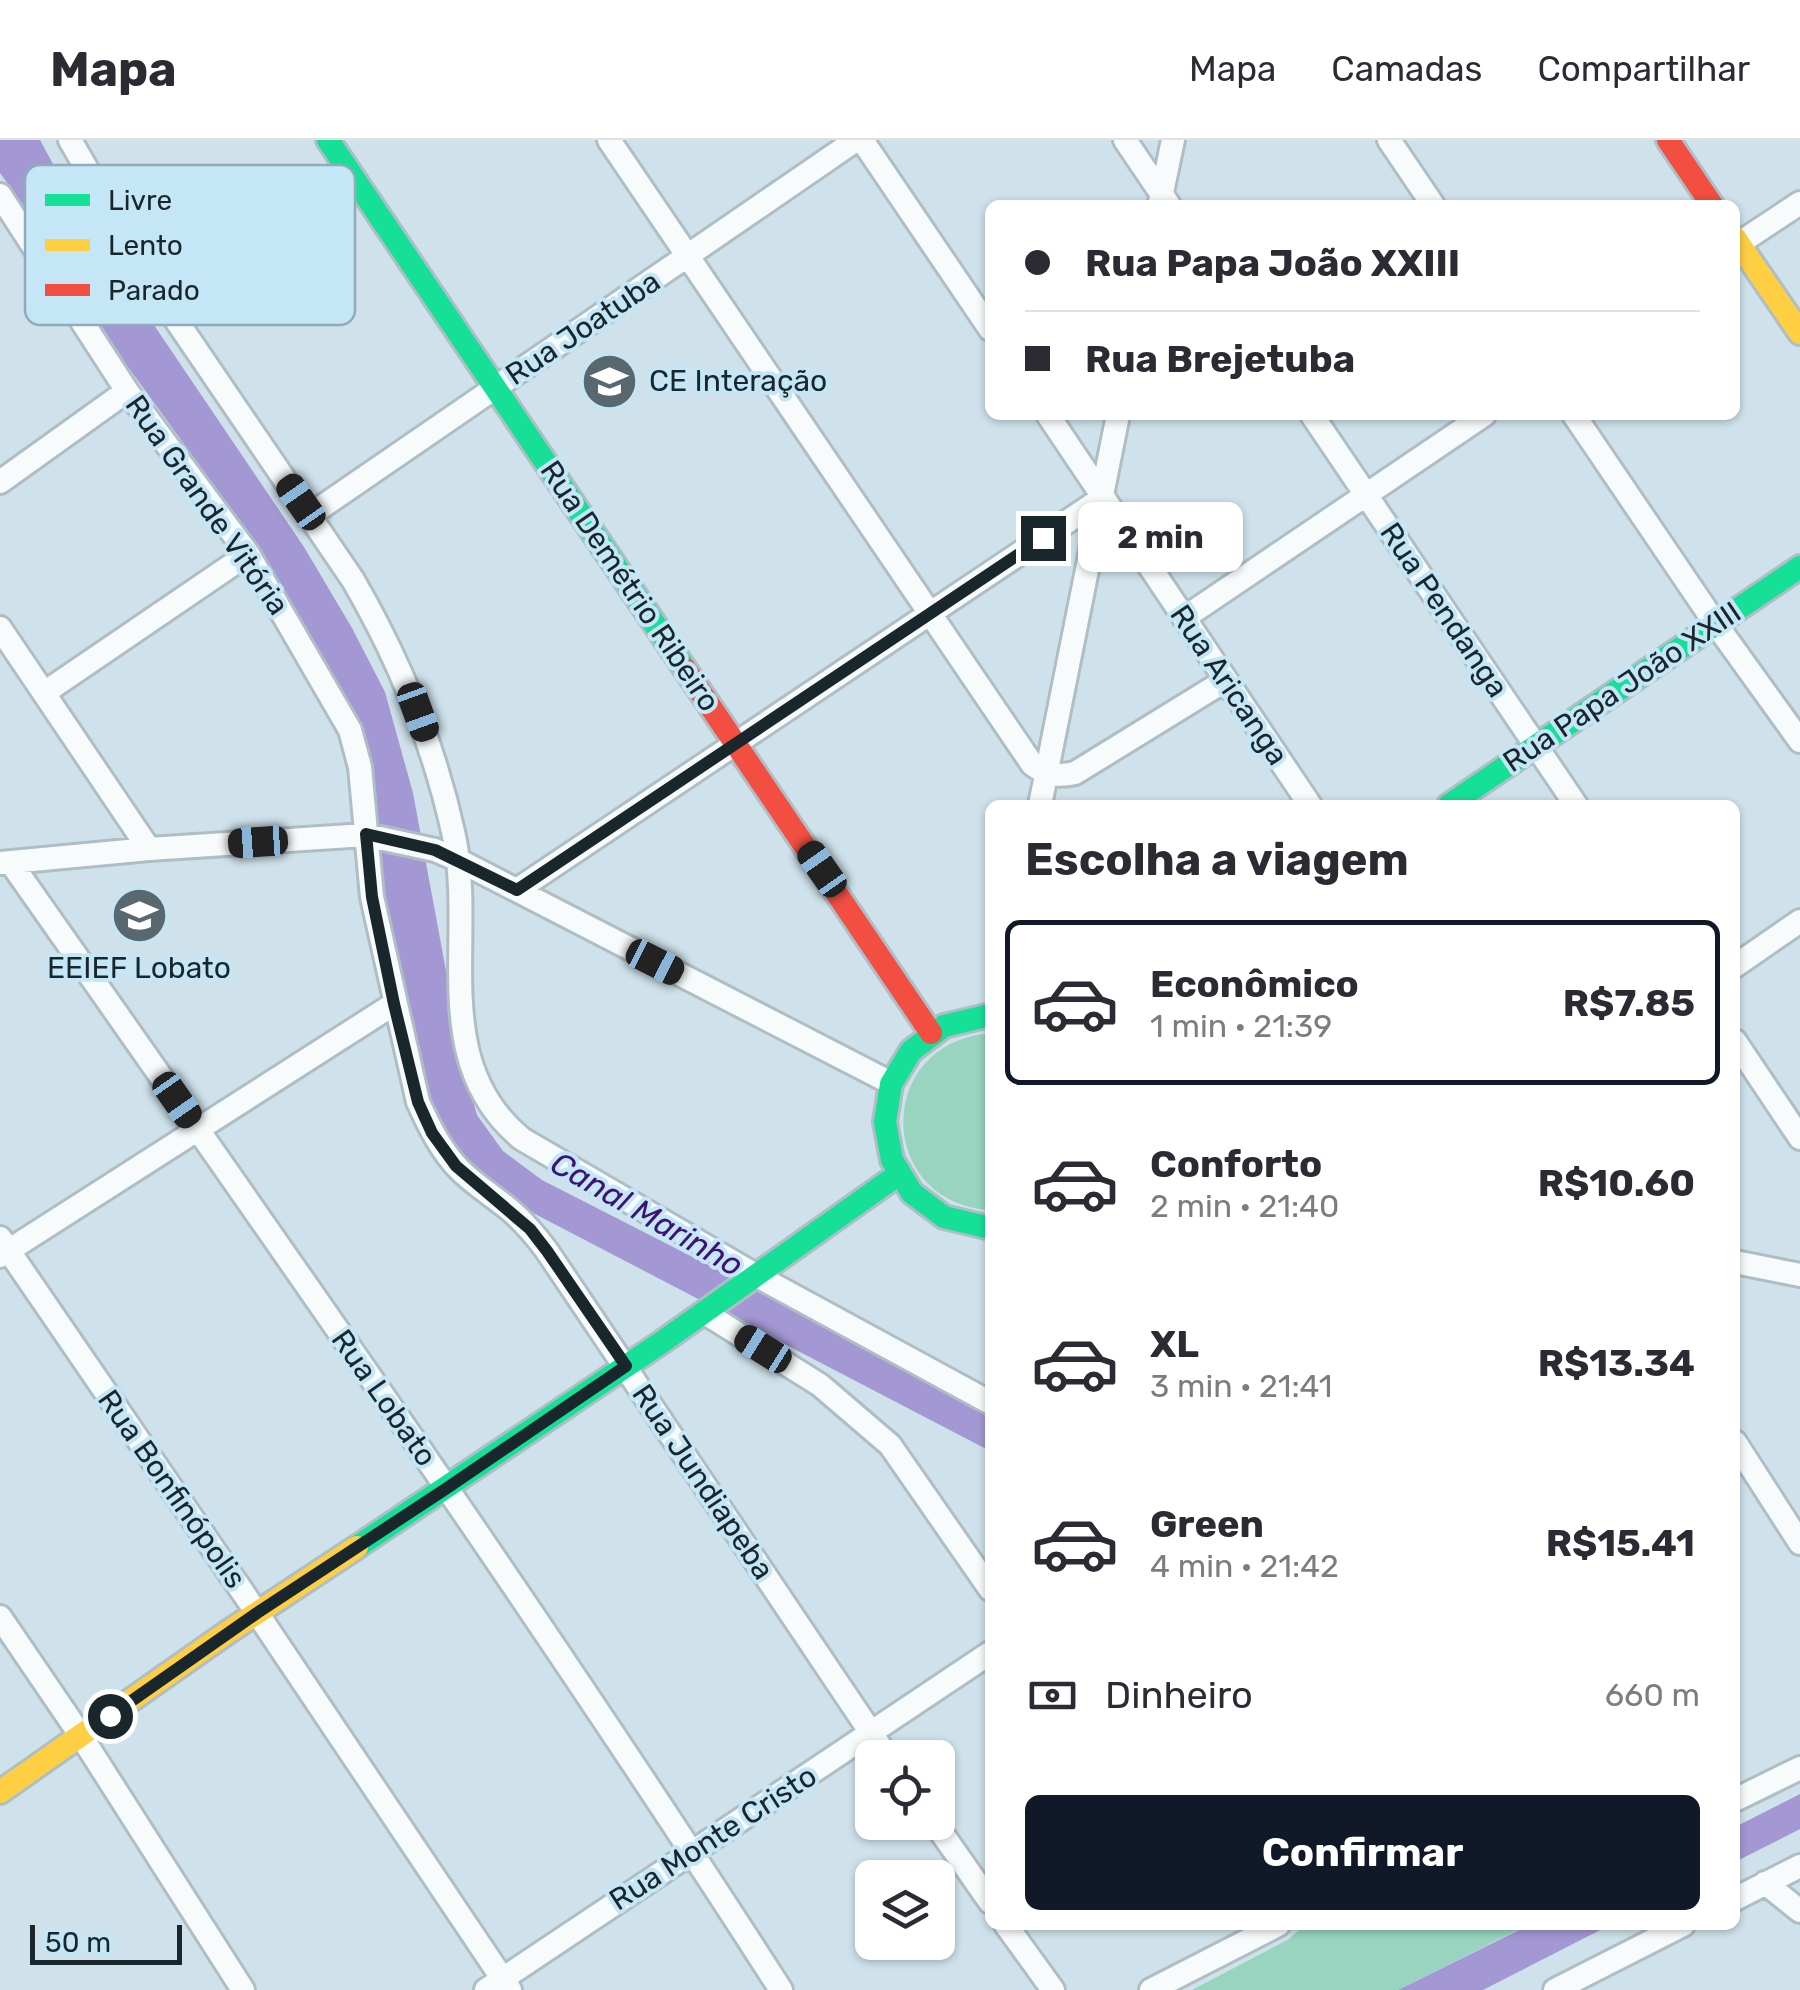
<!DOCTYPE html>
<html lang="pt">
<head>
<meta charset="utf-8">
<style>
	:root { --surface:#fff; --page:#f2f2f3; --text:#2b2b33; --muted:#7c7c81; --line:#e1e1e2; --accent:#111827 }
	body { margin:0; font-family:Rubik,sans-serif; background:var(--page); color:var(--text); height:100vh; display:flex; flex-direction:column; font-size:38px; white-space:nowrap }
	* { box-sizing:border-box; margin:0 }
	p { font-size:32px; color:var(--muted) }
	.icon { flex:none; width:55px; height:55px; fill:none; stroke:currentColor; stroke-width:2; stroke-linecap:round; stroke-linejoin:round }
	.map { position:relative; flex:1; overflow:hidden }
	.side { position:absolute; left:985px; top:660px; width:755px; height:1130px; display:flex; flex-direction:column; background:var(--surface); border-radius:15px; box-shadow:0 2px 8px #0004 }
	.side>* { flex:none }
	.banner { position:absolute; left:985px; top:60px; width:755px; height:220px; border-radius:15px; box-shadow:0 2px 8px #0004; display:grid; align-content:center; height:220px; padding:0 40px; background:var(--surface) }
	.tools { position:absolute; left:855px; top:1600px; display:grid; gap:20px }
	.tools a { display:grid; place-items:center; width:100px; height:100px; border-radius:15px; background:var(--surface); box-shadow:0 2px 8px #0004; font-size:50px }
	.scale { position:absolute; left:30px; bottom:25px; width:152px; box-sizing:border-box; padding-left:10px; border:5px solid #19262c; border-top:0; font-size:28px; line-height:35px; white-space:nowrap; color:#19262c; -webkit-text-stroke:8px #c4e6f6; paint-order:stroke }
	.end { position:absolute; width:45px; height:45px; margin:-22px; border:12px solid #19262c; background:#fff; box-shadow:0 0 0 5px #fff }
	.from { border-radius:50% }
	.bubble { position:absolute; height:70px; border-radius:15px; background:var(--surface); box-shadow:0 2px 8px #0004; font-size:32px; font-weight:700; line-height:70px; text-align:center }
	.car { position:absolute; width:30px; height:60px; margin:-30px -15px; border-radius:12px; box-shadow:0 0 8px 2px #0007; background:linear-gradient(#222 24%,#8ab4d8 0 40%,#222 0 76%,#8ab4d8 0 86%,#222 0) }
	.banner b { display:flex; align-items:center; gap:35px; height:95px; font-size:38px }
	.banner b+b { border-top:2px solid var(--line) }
	.banner i { width:25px; height:25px; background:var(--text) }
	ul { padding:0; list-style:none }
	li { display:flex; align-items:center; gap:30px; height:165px; margin:0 20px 15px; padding:0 20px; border:5px solid transparent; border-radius:15px }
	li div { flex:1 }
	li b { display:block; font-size:38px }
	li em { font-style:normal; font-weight:700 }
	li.on { border-color:var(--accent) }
	li>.icon { width:90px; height:90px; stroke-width:1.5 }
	h2 { padding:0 40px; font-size:45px; line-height:120px }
	.pay { display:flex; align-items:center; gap:25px; height:110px; padding:0 40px; font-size:38px }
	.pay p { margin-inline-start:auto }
	.button { display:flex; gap:20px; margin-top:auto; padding:20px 40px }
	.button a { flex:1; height:115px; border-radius:15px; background:var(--accent); color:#fff; font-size:40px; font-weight:700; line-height:115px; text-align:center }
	header { display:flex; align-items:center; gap:60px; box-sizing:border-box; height:140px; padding:0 50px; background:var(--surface); border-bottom:2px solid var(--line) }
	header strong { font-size:48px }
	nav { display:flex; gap:55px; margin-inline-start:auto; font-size:35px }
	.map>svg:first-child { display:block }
</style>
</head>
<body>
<header>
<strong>Mapa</strong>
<nav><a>Mapa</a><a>Camadas</a><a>Compartilhar</a></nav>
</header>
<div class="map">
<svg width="1800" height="1850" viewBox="0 0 1800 1850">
	<rect width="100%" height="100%" fill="#cfe2eb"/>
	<path fill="#98d4bf" d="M 990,893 L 990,1070 C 877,1063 872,904 990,893 Z
		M 1304,1785 L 1519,1785 L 1521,1788 L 1398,1850 L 1192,1850 L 1289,1799 Z"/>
	<path fill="#a498d4" d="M 0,0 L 40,0 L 74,63 L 108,117 L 304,407 L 352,488 L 385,552 L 413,653 L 465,933 L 477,975 L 503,1011 L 542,1040 L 859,1202 L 990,1274 L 990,1311 L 510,1061 L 482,1040 L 430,977 L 385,791 L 378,678 L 369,621 L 360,590 L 315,506 L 240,381 L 128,227 L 28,72 L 0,33 Z
		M 1800,1654 L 1800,1689 L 1735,1722 L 1735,1687 Z
		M 1529,1785 L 1610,1785 L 1483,1850 L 1398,1850 Z"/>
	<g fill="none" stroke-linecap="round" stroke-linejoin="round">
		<defs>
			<path id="street" d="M 70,0 L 163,161 L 353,440 C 400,521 434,604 454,696 C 476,799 427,921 522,999 L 759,1137 L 989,1262
				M 609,0 L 1032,624 C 1046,635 1058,637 1075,633 L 1226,540
				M 862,0 L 990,189
				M 1125,0 L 1169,65
				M 1389,0 L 1433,65
				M 0,55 L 127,251 L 248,414 L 350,590 L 360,627 L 372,757 L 418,962 C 429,986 441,1011 460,1030 C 475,1045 493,1056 510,1070 C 524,1082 536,1096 547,1111 L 888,1618
				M 1160,62 L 1173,0
				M 1735,106 L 1800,63
				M 1048,275 L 1310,665
				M 1312,275 L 1576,665
				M 1574,275 L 1715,483 L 1800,601
				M 0,342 L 127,251
				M 310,375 L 856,0
				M 1184,478 L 1484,275
				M 0,488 L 149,709
				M 44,553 L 248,414
				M 1040,665 L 1118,275
				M 0,723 L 149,709 L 366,695 L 435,710 L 458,720 L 891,943
				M 11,723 C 272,1095 535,1467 781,1850
				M 517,750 L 1101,359
				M 1735,826 L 1800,781
				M 1735,901 L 1800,998
				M 0,1098 L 257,1473 L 510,1850
				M 0,1116 L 394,864
				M 1735,1122 L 1800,1135
				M 705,1173 L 820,1245 L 890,1305 L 990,1449
				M 1735,1302 L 1800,1403
				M 0,1477 L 81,1596 L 243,1850
				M 1735,1660 L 1800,1628
				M 934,1682 L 990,1762
				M 1765,1743 L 1800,1771
				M 1735,1759 L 1800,1726
				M 1006,1785 L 1053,1850
				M 486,1850 L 990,1513
				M 1151,1850 L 1278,1785
				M 1555,1850 L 1683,1785"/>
			<path id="fast" d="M 328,0 L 685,529
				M 1449,665 L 1800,427
				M 990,875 L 944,886 L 911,911 L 891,944 L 885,982 L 892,1020 L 912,1053 L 944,1077 L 990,1088
				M 357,1407 L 662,1202 L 899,1034"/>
			<path id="slow" d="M 1735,98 L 1800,193
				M 0,1652 L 228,1492 L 357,1407"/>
			<path id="jam" d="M 1668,0 L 1712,65
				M 685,529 L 931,893"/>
		</defs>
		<use href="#street" stroke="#afbec5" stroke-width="28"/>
		<use href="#fast" stroke="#afbec5" stroke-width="28"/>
		<use href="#slow" stroke="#afbec5" stroke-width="28"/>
		<use href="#jam" stroke="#afbec5" stroke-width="28"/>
		<use href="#street" stroke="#f8fbfc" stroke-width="22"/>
		<use href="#fast" stroke="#16e098" stroke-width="22"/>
		<use href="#slow" stroke="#ffcf43" stroke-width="22"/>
		<use href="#jam" stroke="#f24e42" stroke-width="22"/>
	</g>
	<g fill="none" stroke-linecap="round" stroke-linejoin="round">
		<path stroke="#19262c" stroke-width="12" d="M 110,1576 L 257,1473 L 447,1348 L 626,1226 L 547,1111 L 530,1089 L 456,1026 L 432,993 L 418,962 L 394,864 L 372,757 L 366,694 L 435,710 L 517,750 L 1043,398"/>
	</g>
	<defs>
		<symbol id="school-disc" viewBox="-11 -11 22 22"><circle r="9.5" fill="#59686f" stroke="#c4e6f6"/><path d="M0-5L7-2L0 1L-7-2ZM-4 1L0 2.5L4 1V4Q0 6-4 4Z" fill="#fff"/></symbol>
	</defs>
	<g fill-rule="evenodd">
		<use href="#school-disc" x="578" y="210" width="63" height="63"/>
		<use href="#school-disc" x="108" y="744" width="63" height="63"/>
	</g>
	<g text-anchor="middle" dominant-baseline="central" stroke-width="8" stroke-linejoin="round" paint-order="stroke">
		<g font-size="30" fill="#19262c" stroke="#c4e6f6">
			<text transform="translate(583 188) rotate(-34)">Rua Joatuba</text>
			<text transform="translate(207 365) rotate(55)">Rua Grande Vitória</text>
			<text transform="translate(630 446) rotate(56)">Rua Demétrio Ribeiro</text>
			<text transform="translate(1444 470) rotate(56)">Rua Pendanga</text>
			<text transform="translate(1229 545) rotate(56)">Rua Aricanga</text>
			<text transform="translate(1622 547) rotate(-34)">Rua Papa João XXIII</text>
			<text transform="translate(384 1258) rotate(55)">Rua Lobato</text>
			<text transform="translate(703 1342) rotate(56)">Rua Jundiapeba</text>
			<text transform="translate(172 1349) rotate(55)">Rua Bonfinópolis</text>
			<text transform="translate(713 1698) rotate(-33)">Rua Monte Cristo</text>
		</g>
		<g font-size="30" fill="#19262c" stroke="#c4e6f6" text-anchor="start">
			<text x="649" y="241">CE Interação</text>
			<text x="139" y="828" text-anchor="middle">EEIEF Lobato</text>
		</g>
		<g font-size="32" font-style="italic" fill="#3d1273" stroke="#c4e6f6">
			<text transform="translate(647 1074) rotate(30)">Canal Marinho</text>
		</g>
	</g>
	<rect x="25" y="25" width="330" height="160" rx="15" fill="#c4e6f6" stroke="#91acb9" stroke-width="2.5"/>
	<rect x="45" y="54" width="45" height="12" fill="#16e098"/>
	<rect x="45" y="99" width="45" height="12" fill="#ffcf43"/>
	<rect x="45" y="144" width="45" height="12" fill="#f24e42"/>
	<g font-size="28" fill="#19262c">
		<text x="108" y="70">Livre</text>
		<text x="108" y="115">Lento</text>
		<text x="108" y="160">Parado</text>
	</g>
</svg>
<div class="tools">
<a><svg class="icon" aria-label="locate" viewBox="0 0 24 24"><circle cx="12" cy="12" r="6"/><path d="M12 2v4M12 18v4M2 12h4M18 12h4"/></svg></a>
<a><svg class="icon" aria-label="layers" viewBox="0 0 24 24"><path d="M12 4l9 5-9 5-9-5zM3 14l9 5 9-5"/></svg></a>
</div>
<div class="scale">50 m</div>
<i class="end from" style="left:110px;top:1576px"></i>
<i class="end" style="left:1043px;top:398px"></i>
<div class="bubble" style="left:1078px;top:362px;width:165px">2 min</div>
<i class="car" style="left:301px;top:362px;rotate:325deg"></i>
<i class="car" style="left:418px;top:572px;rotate:160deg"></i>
<i class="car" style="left:258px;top:702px;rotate:266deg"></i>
<i class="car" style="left:822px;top:729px;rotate:325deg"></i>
<i class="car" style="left:655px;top:822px;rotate:117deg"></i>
<i class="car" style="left:177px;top:960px;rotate:145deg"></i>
<i class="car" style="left:763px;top:1209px;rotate:302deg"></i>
<div class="banner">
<b><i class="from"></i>Rua Papa João XXIII</b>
<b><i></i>Rua Brejetuba</b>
</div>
<section class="side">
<h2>Escolha a viagem</h2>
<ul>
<li class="on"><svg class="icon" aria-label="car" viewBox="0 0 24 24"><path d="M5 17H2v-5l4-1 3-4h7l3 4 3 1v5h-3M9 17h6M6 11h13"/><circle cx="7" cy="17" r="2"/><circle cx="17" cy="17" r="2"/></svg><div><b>Econômico</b><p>1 min · 21:39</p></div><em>R$7.85</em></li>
<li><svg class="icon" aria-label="car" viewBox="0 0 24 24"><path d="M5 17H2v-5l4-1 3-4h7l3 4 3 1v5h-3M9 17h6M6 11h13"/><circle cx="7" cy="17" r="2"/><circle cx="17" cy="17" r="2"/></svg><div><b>Conforto</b><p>2 min · 21:40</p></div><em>R$10.60</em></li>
<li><svg class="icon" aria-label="car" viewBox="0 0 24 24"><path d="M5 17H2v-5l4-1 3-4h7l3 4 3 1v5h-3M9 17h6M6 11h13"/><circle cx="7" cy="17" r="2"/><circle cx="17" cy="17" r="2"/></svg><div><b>XL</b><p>3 min · 21:41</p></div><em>R$13.34</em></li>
<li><svg class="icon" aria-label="car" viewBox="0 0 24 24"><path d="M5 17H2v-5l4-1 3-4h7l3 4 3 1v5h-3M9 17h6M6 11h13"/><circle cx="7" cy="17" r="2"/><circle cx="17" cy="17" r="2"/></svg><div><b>Green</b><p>4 min · 21:42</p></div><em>R$15.41</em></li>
</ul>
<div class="pay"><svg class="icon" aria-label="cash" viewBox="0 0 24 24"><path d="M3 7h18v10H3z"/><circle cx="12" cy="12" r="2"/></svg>Dinheiro<p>660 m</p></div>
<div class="button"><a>Confirmar</a></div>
</section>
</div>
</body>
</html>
